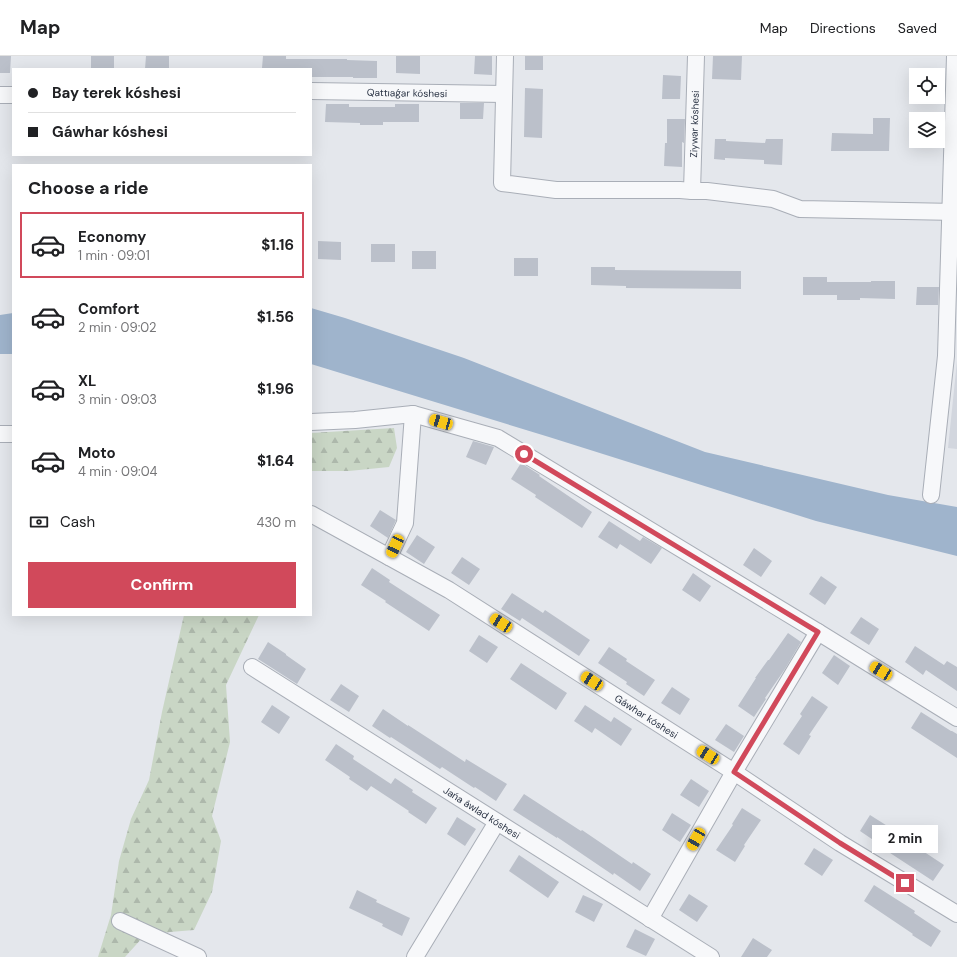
<!DOCTYPE html>
<html lang="en">
<head>
<meta charset="utf-8">
<style>
	:root { --surface:#fff; --page:#f2f2f2; --text:#202124; --muted:#757577; --line:#e0e0e0; --accent:#d1495b }
	body { margin:0; font-family:"DM Sans",sans-serif; background:var(--page); color:var(--text); height:100vh; display:flex; flex-direction:column; font-size:15px; white-space:nowrap }
	* { box-sizing:border-box; margin:0 }
	p { font-size:13px; color:var(--muted) }
	.icon { flex:none; width:22px; height:22px; fill:none; stroke:currentColor; stroke-width:2; stroke-linecap:round; stroke-linejoin:round }
	.map { position:relative; flex:1; overflow:hidden }
	.side { position:absolute; left:12px; top:108px; width:300px; height:452px; display:flex; flex-direction:column; background:var(--surface); border-radius:0px; box-shadow:0 4px 16px #0002 }
	.side>* { flex:none }
	.top-card { position:absolute; left:12px; top:12px; width:300px; height:88px; border-radius:0px; box-shadow:0 4px 16px #0002; display:grid; align-content:center; height:88px; padding:0 16px; background:var(--surface) }
	.tools { position:absolute; left:909px; top:12px; display:grid; gap:8px }
	.tools a { display:grid; place-items:center; width:36px; height:36px; border-radius:0px; background:var(--surface); box-shadow:0 4px 16px #0002; font-size:20px }
	.end { position:absolute; width:18px; height:18px; margin:-9px; border:5px solid #d1495b; background:#fff; box-shadow:0 0 0 2px #fff }
	.from { border-radius:50% }
	.bubble { position:absolute; height:28px; border-radius:0px; background:var(--surface); box-shadow:0 4px 16px #0002; font-size:13px; font-weight:700; line-height:28px; text-align:center }
	.car { position:absolute; width:12px; height:24px; margin:-12px -6px; border-radius:5px; box-shadow:0 0 3px 1px #0007; background:linear-gradient(#f5c518 24%,#345 0 40%,#f5c518 0 76%,#345 0 86%,#f5c518 0) }
	.top-card b { display:flex; align-items:center; gap:14px; height:38px; font-size:15px }
	.top-card b+b { border-top:1px solid var(--line) }
	.top-card i { width:10px; height:10px; background:var(--text) }
	ul { padding:0; list-style:none }
	li { display:flex; align-items:center; gap:12px; height:66px; margin:0 8px 6px; padding:0 8px; border:2px solid transparent; border-radius:0px }
	li div { flex:1 }
	li b { display:block; font-size:15px }
	li em { font-style:normal; font-weight:700 }
	li.active { border-color:var(--accent) }
	li>.icon { width:36px; height:36px; stroke-width:1.5 }
	h2 { padding:0 16px; font-size:18px; line-height:48px }
	.pay { display:flex; align-items:center; gap:10px; height:44px; padding:0 16px; font-size:15px }
	.pay p { margin-inline-start:auto }
	.cta { display:flex; gap:8px; margin-top:auto; padding:8px 16px }
	.cta a { flex:1; height:46px; border-radius:0px; background:var(--accent); color:#fff; font-size:16px; font-weight:700; line-height:46px; text-align:center }
	header { display:flex; align-items:center; gap:24px; box-sizing:border-box; height:56px; padding:0 20px; background:var(--surface); border-bottom:1px solid var(--line) }
	header strong { font-size:19px }
	nav { display:flex; gap:22px; margin-inline-start:auto; font-size:14px }
	.map>svg:first-child { display:block }
</style>
</head>
<body>
<header>
<strong>Map</strong>
<nav><a>Map</a><a>Directions</a><a>Saved</a></nav>
</header>
<div class="map">
<svg width="957" height="901" viewBox="0 0 957 901">
	<defs>
		<pattern id="forest-firs" width="22" height="20" patternUnits="userSpaceOnUse"><rect width="22" height="20" fill="#c9d6c5"/><path d="M5 1l3.5 6h-7zM16 11l3.5 6h-7z" fill="#adb8ab"/></pattern>
	</defs>
	<rect width="100%" height="100%" fill="#e4e7ec"/>
	<path fill="#d2d6de" d="M 957,305 L 957,393 L 948,392 Z"/>
	<path fill="url(#forest-firs)" d="M 394,372 L 397,392 L 389,411 L 349,415 L 311,415 L 311,377 Z
		M 184,559 L 259,559 L 226,629 L 230,686 L 212,760 L 221,785 L 212,836 L 194,874 L 170,876 L 144,880 L 125,901 L 98,901 L 111,859 L 119,805 L 131,763 L 149,724 L 162,656 Z"/>
	<path fill="#9fb4cc" d="M 311,252 L 345,262 L 464,302 L 705,396 L 888,439 L 957,451 L 957,500 L 816,465 L 549,381 L 311,308 Z
		M 13,257 L 13,298 L 0,298 L 0,259 Z"/>
	<path fill="#bbc0ca" d="M 0,0 L 11,0 L 10,17 L 0,17 Z
		M 91,0 L 114,0 L 114,13 L 91,13 Z
		M 146,0 L 169,0 L 169,13 L 145,13 Z
		M 263,0 L 286,0 L 286,3 L 347,3 L 347,4 L 377,5 L 377,22 L 353,22 L 353,21 L 311,21 L 311,13 L 297,13 L 297,12 L 262,12 Z
		M 396,0 L 420,0 L 420,18 L 396,17 Z
		M 475,0 L 492,0 L 492,19 L 474,18 Z
		M 525,0 L 543,0 L 543,14 L 525,14 Z
		M 713,0 L 742,0 L 741,24 L 712,23 Z
		M 663,19 L 681,20 L 680,43 L 662,43 Z
		M 525,32 L 543,33 L 542,82 L 524,81 Z
		M 460,47 L 484,47 L 483,63 L 460,63 Z
		M 326,48 L 349,48 L 349,51 L 395,51 L 395,48 L 419,48 L 419,66 L 383,66 L 383,69 L 360,69 L 360,67 L 325,66 Z
		M 873,62 L 890,62 L 889,95 L 831,95 L 832,77 L 873,78 Z
		M 667,63 L 685,63 L 684,87 L 682,86 L 682,111 L 664,110 L 665,87 L 667,87 Z
		M 715,83 L 726,83 L 726,85 L 765,87 L 766,83 L 783,83 L 782,109 L 764,108 L 764,104 L 725,102 L 725,104 L 714,103 Z
		M 318,185 L 341,186 L 341,204 L 318,203 Z
		M 371,188 L 395,188 L 395,206 L 371,206 Z
		M 412,195 L 436,195 L 436,213 L 412,213 Z
		M 514,202 L 538,202 L 538,220 L 514,220 Z
		M 591,211 L 615,211 L 615,214 L 741,215 L 741,233 L 626,232 L 626,230 L 591,229 Z
		M 803,221 L 827,221 L 827,226 L 871,226 L 871,225 L 895,225 L 895,243 L 860,242 L 860,244 L 837,244 L 837,239 L 803,239 Z
		M 917,231 L 939,231 L 938,249 L 916,249 Z
		M 473,385 L 494,391 L 486,409 L 466,401 Z
		M 521,407 L 540,419 L 539,420 L 592,456 L 582,472 L 535,441 L 536,439 L 511,423 Z
		M 380,454 L 396,464 L 388,482 L 370,470 Z
		M 609,465 L 640,485 L 643,481 L 662,492 L 651,508 L 620,488 L 617,493 L 598,481 Z
		M 417,479 L 435,491 L 424,508 L 406,496 Z
		M 754,492 L 772,505 L 761,521 L 743,509 Z
		M 462,501 L 480,513 L 469,529 L 451,517 Z
		M 372,512 L 390,524 L 389,526 L 440,559 L 429,575 L 385,546 L 386,545 L 361,529 Z
		M 693,517 L 711,530 L 700,546 L 682,534 Z
		M 821,520 L 837,531 L 825,549 L 809,538 Z
		M 512,537 L 543,557 L 545,554 L 590,584 L 579,600 L 522,562 L 520,565 L 501,553 Z
		M 861,561 L 879,573 L 869,589 L 850,577 Z
		M 788,577 L 801,586 L 785,613 L 765,642 L 766,643 L 754,661 L 738,650 L 756,622 L 755,622 L 768,604 L 769,604 Z
		M 479,579 L 498,591 L 487,607 L 469,595 Z
		M 268,586 L 286,598 L 286,599 L 306,613 L 297,628 L 258,603 Z
		M 915,590 L 944,609 L 947,605 L 957,611 L 957,635 L 926,614 L 923,619 L 905,606 Z
		M 609,591 L 627,603 L 626,605 L 655,624 L 644,640 L 626,628 L 627,626 L 598,607 Z
		M 834,599 L 850,610 L 838,629 L 822,617 Z
		M 521,607 L 567,637 L 556,654 L 510,623 Z
		M 341,628 L 359,640 L 349,656 L 330,644 Z
		M 672,631 L 690,643 L 680,659 L 661,647 Z
		M 812,640 L 828,651 L 809,679 L 811,680 L 799,699 L 783,688 L 802,660 L 800,658 Z
		M 272,649 L 290,661 L 279,678 L 261,666 Z
		M 585,649 L 611,666 L 614,661 L 632,673 L 621,690 L 595,672 L 592,677 L 574,665 Z
		M 383,653 L 408,670 L 408,669 L 465,706 L 466,703 L 507,728 L 496,745 L 475,731 L 474,732 L 442,711 L 440,713 L 391,681 L 390,682 L 372,670 Z
		M 921,656 L 951,675 L 952,675 L 957,678 L 957,702 L 911,672 Z
		M 726,668 L 744,680 L 734,696 L 715,684 Z
		M 336,688 L 354,700 L 353,703 L 391,728 L 395,722 L 413,734 L 412,736 L 437,752 L 426,768 L 408,756 L 409,755 L 371,730 L 367,735 L 349,723 L 350,721 L 325,704 Z
		M 691,723 L 709,735 L 699,751 L 680,739 Z
		M 524,738 L 581,775 L 582,774 L 632,808 L 633,806 L 651,818 L 640,835 L 614,817 L 613,819 L 557,781 L 557,782 L 513,754 Z
		M 742,752 L 761,764 L 744,789 L 745,790 L 735,806 L 716,794 L 733,769 L 732,768 Z
		M 672,757 L 691,769 L 680,786 L 662,774 Z
		M 870,759 L 889,771 L 888,772 L 944,809 L 933,825 L 887,795 L 888,794 L 860,775 Z
		M 457,761 L 476,773 L 465,790 L 447,778 Z
		M 814,792 L 833,804 L 822,820 L 804,808 Z
		M 519,799 L 559,826 L 548,842 L 509,815 Z
		M 874,829 L 915,855 L 914,857 L 941,875 L 931,891 L 912,879 L 913,878 L 864,845 Z
		M 357,834 L 377,844 L 376,846 L 410,862 L 402,880 L 382,870 L 383,868 L 349,852 Z
		M 689,838 L 708,850 L 697,866 L 679,854 Z
		M 583,839 L 603,848 L 594,866 L 575,856 Z
		M 635,873 L 655,883 L 646,900 L 626,891 Z
		M 753,882 L 772,894 L 767,901 L 741,901 Z"/>
	<g fill="none" stroke-linecap="round" stroke-linejoin="round">
		<defs>
			<g id="minor">
				<path d="M 505,0 L 502,127 L 556,134 L 680,134 L 692,135 L 707,135 L 773,143 L 800,153 L 957,156"/>
				<path id="s1" d="M 311,35 L 504,38"/>
				<path d="M 0,39 L 13,39"/>
				<path id="s2" d="M 692,135 L 696,0"/>
				<path d="M 311,366 L 355,364 L 413,358 L 498,382 L 818,576 L 957,662"/>
				<path d="M 0,378 L 13,378"/>
				<path d="M 931,439 L 946,300 L 955,0"/>
				<path id="s3" d="M 311,458 L 449,534 L 734,716 L 840,787 L 957,858"/>
				<path d="M 389,501 L 405,467 L 413,358"/>
				<path id="s4" d="M 252,611 L 711,901"/>
				<path d="M 650,863 L 734,716 L 818,576"/>
				<path d="M 120,865 L 198,901"/>
				<path d="M 415,901 L 497,766"/>
			</g>
		</defs>
		<use href="#minor" stroke="#a9aeb7" stroke-width="18"/>
		<use href="#minor" stroke="#f7f8fa" stroke-width="16"/>
	</g>
	<g fill="none" stroke-linecap="round" stroke-linejoin="round">
		<path stroke="#d1495b" stroke-width="5" d="M 524,398 L 818,576 L 734,716 L 840,787 L 905,827"/>
	</g>
	<g text-anchor="middle" dominant-baseline="central" stroke-width="3.5" stroke-linejoin="round" paint-order="stroke">
		<g font-size="10" fill="#2b3445" stroke="#f4f6f9">
			<text stroke="none"><textPath href="#s1" startOffset="96">Qattıaǵar kóshesi</textPath></text>
			<text stroke="none"><textPath href="#s2" startOffset="67">Ziywar kóshesi</textPath></text>
			<text stroke="none"><textPath href="#s3" startOffset="392">Gáwhar kóshesi</textPath></text>
			<text stroke="none"><textPath href="#s4" startOffset="272">Jańa áwlad kóshesi</textPath></text>
		</g>
	</g>
</svg>
<div class="tools">
<a><svg class="icon" aria-label="locate" viewBox="0 0 24 24"><circle cx="12" cy="12" r="6"/><path d="M12 2v4M12 18v4M2 12h4M18 12h4"/></svg></a>
<a><svg class="icon" aria-label="layers" viewBox="0 0 24 24"><path d="M12 4l9 5-9 5-9-5zM3 14l9 5 9-5"/></svg></a>
</div>
<i class="end from" style="left:524px;top:398px"></i>
<i class="end" style="left:905px;top:827px"></i>
<div class="bubble" style="left:872px;top:769px;width:66px">2 min</div>
<i class="car" style="left:441px;top:366px;rotate:286deg"></i>
<i class="car" style="left:395px;top:490px;rotate:205deg"></i>
<i class="car" style="left:501px;top:567px;rotate:303deg"></i>
<i class="car" style="left:881px;top:615px;rotate:302deg"></i>
<i class="car" style="left:592px;top:625px;rotate:303deg"></i>
<i class="car" style="left:708px;top:699px;rotate:302deg"></i>
<i class="car" style="left:696px;top:783px;rotate:210deg"></i>
<div class="top-card">
<b><i class="from"></i>Bay terek kóshesi</b>
<b><i></i>Gáwhar kóshesi</b>
</div>
<section class="side">
<h2>Choose a ride</h2>
<ul>
<li class="active"><svg class="icon" aria-label="car" viewBox="0 0 24 24"><path d="M5 17H2v-5l4-1 3-4h7l3 4 3 1v5h-3M9 17h6M6 11h13"/><circle cx="7" cy="17" r="2"/><circle cx="17" cy="17" r="2"/></svg><div><b>Economy</b><p>1 min · 09:01</p></div><em>$1.16</em></li>
<li><svg class="icon" aria-label="car" viewBox="0 0 24 24"><path d="M5 17H2v-5l4-1 3-4h7l3 4 3 1v5h-3M9 17h6M6 11h13"/><circle cx="7" cy="17" r="2"/><circle cx="17" cy="17" r="2"/></svg><div><b>Comfort</b><p>2 min · 09:02</p></div><em>$1.56</em></li>
<li><svg class="icon" aria-label="car" viewBox="0 0 24 24"><path d="M5 17H2v-5l4-1 3-4h7l3 4 3 1v5h-3M9 17h6M6 11h13"/><circle cx="7" cy="17" r="2"/><circle cx="17" cy="17" r="2"/></svg><div><b>XL</b><p>3 min · 09:03</p></div><em>$1.96</em></li>
<li><svg class="icon" aria-label="car" viewBox="0 0 24 24"><path d="M5 17H2v-5l4-1 3-4h7l3 4 3 1v5h-3M9 17h6M6 11h13"/><circle cx="7" cy="17" r="2"/><circle cx="17" cy="17" r="2"/></svg><div><b>Moto</b><p>4 min · 09:04</p></div><em>$1.64</em></li>
</ul>
<div class="pay"><svg class="icon" aria-label="cash" viewBox="0 0 24 24"><path d="M3 7h18v10H3z"/><circle cx="12" cy="12" r="2"/></svg>Cash<p>430 m</p></div>
<div class="cta"><a>Confirm</a></div>
</section>
</div>
</body>
</html>
